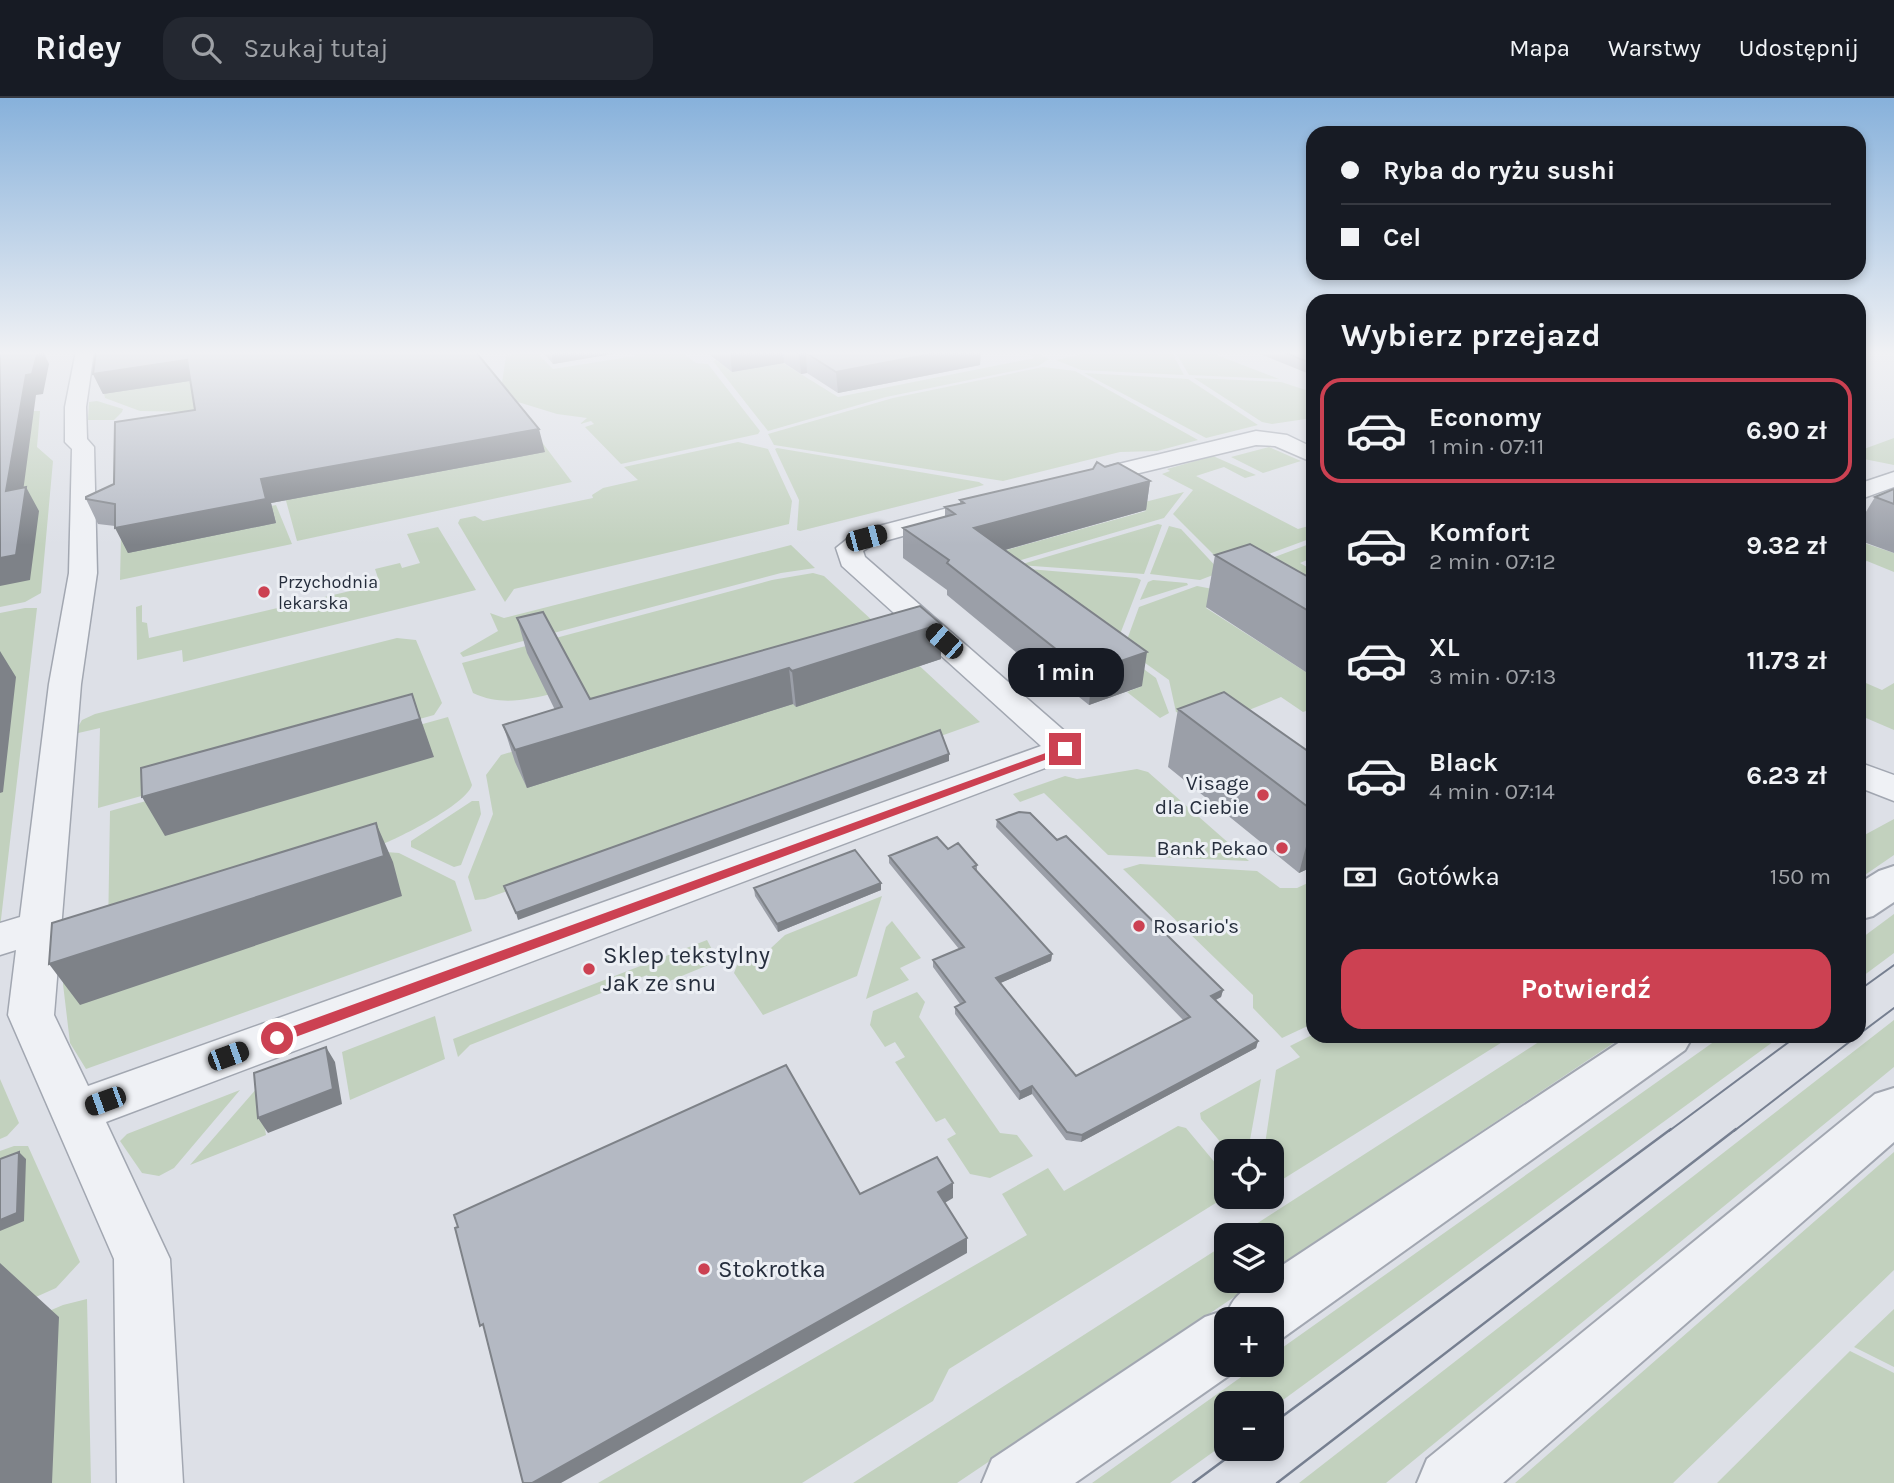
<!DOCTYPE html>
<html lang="pl">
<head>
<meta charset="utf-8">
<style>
	:root { --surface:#171b24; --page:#242831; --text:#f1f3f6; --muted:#9ea1a6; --line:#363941; --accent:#cc4152 }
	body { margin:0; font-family:Karla,sans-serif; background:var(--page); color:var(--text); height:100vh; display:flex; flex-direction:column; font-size:26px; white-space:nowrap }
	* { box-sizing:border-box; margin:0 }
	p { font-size:23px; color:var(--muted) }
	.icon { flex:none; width:38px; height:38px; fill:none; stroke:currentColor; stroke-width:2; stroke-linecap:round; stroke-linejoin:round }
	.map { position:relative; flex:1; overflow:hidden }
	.drawer { position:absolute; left:1306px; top:196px; width:560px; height:749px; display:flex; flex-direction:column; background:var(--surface); border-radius:21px; box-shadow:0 4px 10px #0003 }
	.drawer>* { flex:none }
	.top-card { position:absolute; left:1306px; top:28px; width:560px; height:154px; border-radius:21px; box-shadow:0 4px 10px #0003; display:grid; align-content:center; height:154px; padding:0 35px; background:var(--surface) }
	.controls { position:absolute; left:1214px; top:1041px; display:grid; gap:14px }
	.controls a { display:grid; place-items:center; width:70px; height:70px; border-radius:14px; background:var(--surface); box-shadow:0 4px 10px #0003; font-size:35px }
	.end { position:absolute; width:32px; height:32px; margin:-16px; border:9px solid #cc4152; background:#fff; box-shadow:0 0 0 4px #fff }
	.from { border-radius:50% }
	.bubble { position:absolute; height:49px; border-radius:21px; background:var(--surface); box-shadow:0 4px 10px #0003; font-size:23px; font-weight:700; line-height:49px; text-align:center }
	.car { position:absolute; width:21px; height:42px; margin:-21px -10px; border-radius:9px; box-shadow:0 0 5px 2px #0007; background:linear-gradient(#222 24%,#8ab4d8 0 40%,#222 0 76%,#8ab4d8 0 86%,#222 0) }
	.top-card b { display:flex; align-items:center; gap:24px; height:66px; font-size:26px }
	.top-card b+b { border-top:2px solid var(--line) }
	.top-card i { width:18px; height:18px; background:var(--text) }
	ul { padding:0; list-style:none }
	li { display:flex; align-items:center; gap:21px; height:105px; margin:0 14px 10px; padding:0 21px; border:4px solid transparent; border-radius:21px }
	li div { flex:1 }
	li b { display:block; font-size:26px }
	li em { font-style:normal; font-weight:700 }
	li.active { border-color:var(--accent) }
	li>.icon { width:63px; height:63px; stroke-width:1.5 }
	h2 { padding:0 35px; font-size:32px; line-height:84px }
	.pay { display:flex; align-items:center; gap:18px; height:77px; padding:0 35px; font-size:26px }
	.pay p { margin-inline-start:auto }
	.primary-button { display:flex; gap:14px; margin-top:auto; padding:14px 35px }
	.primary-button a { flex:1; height:80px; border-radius:21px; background:var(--accent); color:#fff; font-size:28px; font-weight:700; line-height:80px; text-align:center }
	header { display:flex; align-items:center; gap:42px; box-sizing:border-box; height:98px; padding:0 35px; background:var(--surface); border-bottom:2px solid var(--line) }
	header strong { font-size:33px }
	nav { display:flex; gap:38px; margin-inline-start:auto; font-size:24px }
	.search { width:490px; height:63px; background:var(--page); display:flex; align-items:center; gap:18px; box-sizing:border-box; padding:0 24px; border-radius:21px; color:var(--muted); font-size:26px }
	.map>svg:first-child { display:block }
</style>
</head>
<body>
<header>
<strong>Ridey</strong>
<div class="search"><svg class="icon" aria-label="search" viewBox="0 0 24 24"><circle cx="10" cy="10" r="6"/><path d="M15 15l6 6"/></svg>Szukaj tutaj</div>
<nav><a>Mapa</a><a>Warstwy</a><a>Udostępnij</a></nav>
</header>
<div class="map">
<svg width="1894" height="1385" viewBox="0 0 1894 1385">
	<rect width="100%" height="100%" fill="#dde0e7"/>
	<path fill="#c2d1be" d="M 535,253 L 553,271 L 635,258 L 632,254 L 634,253 L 680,253 L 696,265 L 708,266 L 760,333 L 758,336 L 621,366 L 585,329 L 594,326 L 591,323 L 580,326 L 587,320 L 557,316 L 518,304 L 502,285 L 506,258 Z
		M 1023,253 L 1033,253 L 1049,261 L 1038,268 L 886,299 L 768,333 L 713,263 L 716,262 L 732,274 L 783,265 L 838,299 L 1035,260 Z
		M 1097,253 L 1171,253 L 1184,277 L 1081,272 L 1056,262 Z
		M 1175,253 L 1206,253 L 1279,281 L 1189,277 Z
		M 255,263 L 199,314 L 140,313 L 105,300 L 102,286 Z
		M 1043,269 L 1075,273 L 1198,342 L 1157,353 L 1120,354 L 1003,383 L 774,347 L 768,336 L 893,300 Z
		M 1084,275 L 1188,281 L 1258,327 L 1206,340 Z
		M 1194,280 L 1281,284 L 1312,294 L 1312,320 L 1272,326 L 1262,324 Z
		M 97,303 L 123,311 L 122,314 L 114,322 L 88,322 L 89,304 Z
		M 29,313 L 40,313 L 37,349 L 53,363 L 41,495 L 25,504 L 0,509 L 0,317 Z
		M 538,339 L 572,384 L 297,443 L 282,388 Z
		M 1894,340 L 1894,367 L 1859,360 L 1859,349 L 1864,351 Z
		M 738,344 L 768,351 L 792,403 L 789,426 L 514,491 L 505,504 L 458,425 L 460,421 L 475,418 L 483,423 L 593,400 L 592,397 L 603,390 L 638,382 L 624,369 Z
		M 1269,349 L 1301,363 L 1263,375 L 1231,359 Z
		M 777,350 L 979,384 L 984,387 L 800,433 L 797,432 L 799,402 L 775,351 Z
		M 1213,358 L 1256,377 L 1245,380 L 1224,369 L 1196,378 L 1298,431 L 1312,427 L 1312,440 L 1231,470 L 1226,469 L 1173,416 L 1193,392 L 1162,376 L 1170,373 L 1167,371 Z
		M 1184,394 L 1164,420 L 1014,464 L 974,461 L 1146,413 L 1137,406 Z
		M 276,407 L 292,446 L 120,482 L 121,438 Z
		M 1158,426 L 1162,427 L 1144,476 L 1019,467 Z
		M 1169,428 L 1181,431 L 1221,474 L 1200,482 L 1150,476 Z
		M 438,429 L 476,492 L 183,564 L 182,552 L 137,562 L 136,509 L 142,507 L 142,524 L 147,525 L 149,540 L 380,486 L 375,471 L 400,465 L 402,470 L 420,465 L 407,436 Z
		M 1858,443 L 1894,455 L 1894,474 L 1867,463 L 1859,466 Z
		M 1312,445 L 1312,460 L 1300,465 L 1312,472 L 1312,483 L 1235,474 Z
		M 791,447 L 815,470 L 781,475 L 463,559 L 460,555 L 498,533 L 490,515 L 504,520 Z
		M 1015,470 L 1137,480 L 1141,482 L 1117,544 Z
		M 1008,472 L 1156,580 L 1169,615 L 1160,620 L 1127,594 L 1142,588 Z
		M 813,475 L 824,478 L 875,525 L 590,616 L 555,595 C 526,602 501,608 473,595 L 462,565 L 772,482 Z
		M 1153,482 L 1187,485 L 1188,487 L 1140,502 L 1148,484 Z
		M 1197,488 L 1239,496 L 1206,510 L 1312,578 L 1312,611 L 1303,614 L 1281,599 L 1224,622 L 1224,630 L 1176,614 L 1169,582 L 1124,550 L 1139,509 Z
		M 25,510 L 37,510 L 0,830 L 0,515 Z
		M 397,540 L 416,542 L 442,605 L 434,617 L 98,710 L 100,630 L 74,636 L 82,622 L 95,616 Z
		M 871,546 L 898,548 L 980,624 L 485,801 L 475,802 L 468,779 L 493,716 L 486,677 L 501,657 Z
		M 1859,582 L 1882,592 L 1894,585 L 1894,632 L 1859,617 Z
		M 448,619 L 472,687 C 466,707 397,741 376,749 L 108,835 L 110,713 Z
		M 1137,671 L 1148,674 L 1249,763 L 1108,757 L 1044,695 L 1020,704 L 1013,696 L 1065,678 L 1077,681 Z
		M 472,703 L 479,703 L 481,716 L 461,767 L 454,769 L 411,749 L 411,743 Z
		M 1894,721 L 1894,757 L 1859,781 L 1859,740 Z
		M 386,754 L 399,755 L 455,783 L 472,833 L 86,971 L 70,945 L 63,886 L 65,860 Z
		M 1140,766 L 1257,773 L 1280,790 L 1297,790 L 1312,783 L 1312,926 L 1282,940 L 1253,910 L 1253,897 L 1123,771 Z
		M 882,798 L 857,878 L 763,917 L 734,875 L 739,862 L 771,850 L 785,837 Z
		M 1894,816 L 1894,855 L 1859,881 L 1859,842 Z
		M 892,823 L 921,860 L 900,870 L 909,882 L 866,901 L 886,829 Z
		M 707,842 L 718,863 L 655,889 L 647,877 L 470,947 L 458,959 L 453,941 Z
		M 917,894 L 925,904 L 919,919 L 1000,1035 L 1017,1037 L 1033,1058 L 990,1080 L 970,1076 L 947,1041 L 956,1036 L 945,1020 L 936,1024 L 895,964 L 905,959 L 895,944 L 885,949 L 870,927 L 873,913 Z
		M 435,918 L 445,961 L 350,1002 L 342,954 Z
		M 1894,922 L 1894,969 L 1386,1385 L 1299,1385 Z
		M 1312,937 L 1312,938 L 1512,938 L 1272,1088 L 1272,1054 L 1264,1053 L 1276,972 L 1300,959 L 1290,948 Z
		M 1548,938 L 1624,938 L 1272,1173 L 1272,1138 L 1239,1137 Z
		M 1722,938 L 1781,938 L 1272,1310 L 1272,1306 L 1227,1306 L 1227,1344 L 1170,1385 L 1092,1385 L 1258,1267 L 1272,1267 L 1272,1257 Z
		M 0,981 L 19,1025 L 7,1038 L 0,1041 Z
		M 1261,981 L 1248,1053 L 1228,1053 L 1201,1021 L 1200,1015 Z
		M 258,989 L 266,1037 L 190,1067 Z
		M 240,992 L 174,1070 L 159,1078 L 142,1075 L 120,1043 L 127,1036 Z
		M 1178,1028 L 1186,1030 L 1227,1079 L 1227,1098 L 949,1271 L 933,1303 L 802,1385 L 598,1385 L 1027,1137 L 1002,1096 L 1048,1070 L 1064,1093 Z
		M 14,1048 L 28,1048 L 80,1164 L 56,1190 L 0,1215 L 0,1053 Z
		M 1894,1054 L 1894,1172 L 1673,1385 L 1515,1385 Z
		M 1227,1145 L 1227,1183 L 1258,1183 L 957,1385 L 853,1385 Z
		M 87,1201 L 91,1385 L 0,1385 L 0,1234 L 63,1207 Z
		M 1894,1211 L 1894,1269 L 1854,1249 Z
		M 1850,1253 L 1894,1275 L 1894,1385 L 1717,1385 Z"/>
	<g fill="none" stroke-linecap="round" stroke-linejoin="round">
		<defs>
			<path id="minor" d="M 76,253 L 94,253 L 86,309 L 87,341 L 94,349 L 97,475 L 81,586 L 54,917 L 88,988 L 1041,648 L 842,468 L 836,450 L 856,434 L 994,398 L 1003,400 L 1006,405 L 1003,410 L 874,446 L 863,453 L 865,459 L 1077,644 L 1083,651 L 1077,658 L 106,1024 L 170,1161 L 183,1385 L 117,1385 L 114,1161 L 8,917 L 16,852 L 0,857 L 0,825 L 20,819 L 49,586 L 69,475 L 72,351 L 65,344 L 65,309 Z
				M 1256,333 L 1287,337 L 1312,349 L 1312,364 L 1275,348 L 1256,347 L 1081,389 L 1073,387 L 1069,382 L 1073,377 Z
				M 1894,374 L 1894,389 L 1858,402 L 1858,386 Z
				M 1858,664 L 1894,677 L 1894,703 L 1858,689 Z"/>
			<path id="tertiary" d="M 1894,768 L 1894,804 L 1873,818 L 1858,822 L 1858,786 L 1879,773 Z
				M 1629,938 L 1693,938 L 1685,952 L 1277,1244 L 1272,1246 L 1272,1222 L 1227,1222 L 1227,1267 L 1244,1267 L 1075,1385 L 982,1385 L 992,1361 L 1205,1219 L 1229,1211 C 1236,1194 1254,1183 1272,1183 L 1272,1174 Z
				M 1894,990 L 1894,1044 L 1503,1385 L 1417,1385 L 1427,1361 L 1875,996 Z"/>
		</defs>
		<use href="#minor" stroke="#a2a7b1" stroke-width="3"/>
		<use href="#tertiary" stroke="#a2a7b1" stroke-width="4"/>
		<use href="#minor" fill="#eff1f5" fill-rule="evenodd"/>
		<use href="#tertiary" fill="#eff1f5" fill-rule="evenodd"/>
		<path stroke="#767f90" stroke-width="2" d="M 1858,893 L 1894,867
			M 1858,937 L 1894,910
			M 1669,1033 L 1797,938
			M 1734,1033 L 1857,938"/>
		<path stroke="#767f90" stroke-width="2.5" d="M 1272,1326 L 1671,1031
			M 1193,1385 L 1239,1351
			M 1277,1385 L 1736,1031"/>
	</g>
	<path fill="#9b9fa8" d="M 96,253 L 545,354 L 271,405 L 276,425 L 128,455 L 115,428 L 98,426 L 86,401 L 114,386 L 195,312 L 190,283 L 103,296 L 93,276 Z
		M 542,253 L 630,253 L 553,266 Z
		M 705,253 L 981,253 L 980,267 L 838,295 L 807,275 L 801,276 L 784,265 L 732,274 Z
		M 1253,253 L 1312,253 L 1312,277 Z
		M 1105,369 L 1150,383 L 1146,412 L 1005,452 L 1142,588 L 1089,607 L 1079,599 L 1068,597 L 947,497 L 947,492 L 903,460 L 903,430 L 945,419 L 945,409 L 960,406 L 960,402 Z
		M 1894,391 L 1894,455 L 1858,442 L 1858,427 L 1875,399 Z
		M 1215,457 L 1312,481 L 1312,578 L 1206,509 Z
		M 920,508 L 941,561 L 796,609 L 793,606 L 527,690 L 515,664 L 503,627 L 555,612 L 527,555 L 517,520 L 590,601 Z
		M 1178,611 L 1312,656 L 1312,769 L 1299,775 L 1168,669 Z
		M 997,722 L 1057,742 L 1223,892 L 1221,899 L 1216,902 L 1258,943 L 1256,950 L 1081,1044 L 1066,1042 L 1032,996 L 1019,1002 L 955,916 L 955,909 L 960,906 L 933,869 L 933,862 L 959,851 L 889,765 L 889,758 L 948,751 L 977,767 L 977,773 L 1052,856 L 1051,863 L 1000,885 L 1076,978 L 1184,923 L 996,729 Z
		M 881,785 L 881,792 L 778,834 L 755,798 L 754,790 Z"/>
	<path fill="#7e8288" d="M 38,253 L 43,253 L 49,266 L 43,296 L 36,297 L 20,416 L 6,393 L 26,277 Z
		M 551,253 L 630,253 L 553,266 Z
		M 783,253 L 784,265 L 732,274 L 730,254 Z
		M 946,253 L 981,253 L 980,267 L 838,295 L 836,274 Z
		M 1858,253 L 1869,253 L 1858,257 Z
		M 806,255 L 807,275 L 801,276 L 799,256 Z
		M 187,262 L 196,282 L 103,296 L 93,276 Z
		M 539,331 L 545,354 L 271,405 L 276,425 L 128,455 L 115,430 L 261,381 Z
		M 1150,383 L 1146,412 L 973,461 L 974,430 Z
		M 26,389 L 39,413 L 30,482 L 0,488 L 0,460 Z
		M 941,526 L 941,561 L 796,609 L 792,573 Z
		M 0,553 L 16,579 L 3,694 L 0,695 Z
		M 1147,554 L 1142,588 L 1089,607 L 1092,573 Z
		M 789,570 L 793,606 L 527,690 L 515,652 Z
		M 412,596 L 434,659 L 165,738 L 142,699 Z
		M 949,656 L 949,663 L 518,822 L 516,815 Z
		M 376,725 L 393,764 L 402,798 L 80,907 L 49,866 Z
		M 1312,726 L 1312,769 L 1299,775 Z
		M 881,785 L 881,792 L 778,834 L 777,826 Z
		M 1052,856 L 1051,863 L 996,887 L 996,880 Z
		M 1223,892 L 1221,899 L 1209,905 L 1211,898 Z
		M 1258,943 L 1256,950 L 1081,1044 L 1082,1037 Z
		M 326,949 L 335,964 L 342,1006 L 268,1035 L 258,1020 Z
		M 1032,988 L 1032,996 L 1019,1002 L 1020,994 Z
		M 19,1054 L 26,1061 L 24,1123 L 0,1133 L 0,1122 Z
		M 953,1085 L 953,1100 L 938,1109 L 938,1094 Z
		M 967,1140 L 967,1155 L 561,1385 L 532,1385 Z
		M 0,1165 L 59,1219 L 52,1385 L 0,1385 Z"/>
	<path fill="#b4b9c3" stroke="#7e8288" stroke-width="2" d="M 0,253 L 38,253 L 32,276 L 26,277 L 6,393 L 26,389 L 16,457 L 0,460 Z
		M 96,253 L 475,253 L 539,331 L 261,381 L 266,401 L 115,430 L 115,406 L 86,401 L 86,399 L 114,386 L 115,324 L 195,312 L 187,262 L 93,276 Z
		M 795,253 L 946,253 L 836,274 L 806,255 L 799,256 Z
		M 1282,253 L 1312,253 L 1312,266 Z
		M 1097,364 L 1105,369 L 1118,365 L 1150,383 L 974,430 L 1147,554 L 1092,573 L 1082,564 L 1071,563 L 947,465 L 949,462 L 903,430 L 955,416 L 945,409 L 964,405 L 960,402 L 1093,371 Z
		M 1894,391 L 1894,406 L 1875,399 Z
		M 1250,446 L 1312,481 L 1312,515 L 1215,457 Z
		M 920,508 L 941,526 L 792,573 L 789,570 L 515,652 L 503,627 L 562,609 L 517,520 L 543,514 L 590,601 Z
		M 1224,594 L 1312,656 L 1312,712 L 1178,611 Z
		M 412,596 L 420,621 L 142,699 L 141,670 Z
		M 940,632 L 949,656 L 516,815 L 504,788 Z
		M 1019,714 L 1030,715 L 1057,742 L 1066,738 L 1223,892 L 1211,898 L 1258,943 L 1082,1037 L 1067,1034 L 1032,988 L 1020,994 L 955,909 L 965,904 L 933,862 L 964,849 L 889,758 L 937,739 L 948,751 L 958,745 L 977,767 L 973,769 L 1052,856 L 996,880 L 1076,978 L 1190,919 L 997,722 Z
		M 376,725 L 384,758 L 49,866 L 52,825 Z
		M 855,752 L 881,785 L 777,826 L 754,790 Z
		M 326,949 L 333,991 L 258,1020 L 254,975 Z
		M 786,967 L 860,1096 L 937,1059 L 953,1085 L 938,1094 L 967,1140 L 532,1385 L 523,1385 L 483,1226 L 480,1228 L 455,1130 L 458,1129 L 454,1117 Z
		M 19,1054 L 17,1115 L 0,1122 L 0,1061 Z"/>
	<linearGradient id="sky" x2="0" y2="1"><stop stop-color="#87b1db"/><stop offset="0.57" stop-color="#f0f1f4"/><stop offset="1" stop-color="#f0f1f4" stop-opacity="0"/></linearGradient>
	<rect width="1894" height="447" fill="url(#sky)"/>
	<path fill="#cc4152" d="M 1065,648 L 1071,651 L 1069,653 L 282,944 L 277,946 L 270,940 L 272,936 Z"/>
	<g fill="#cc4152" stroke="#eceff4" stroke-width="2.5">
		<circle cx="264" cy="494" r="7"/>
		<circle cx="1263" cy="697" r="7"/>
		<circle cx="1282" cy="750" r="7"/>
		<circle cx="1139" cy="828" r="7"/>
		<circle cx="589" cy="871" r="7"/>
		<circle cx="704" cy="1171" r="7"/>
	</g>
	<g text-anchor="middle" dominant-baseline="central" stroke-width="6" stroke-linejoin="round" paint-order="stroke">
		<g font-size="18" fill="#262e3d" stroke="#eceff4" text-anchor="start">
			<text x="278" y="484">Przychodnia<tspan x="278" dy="21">lekarska</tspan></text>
		</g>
		<g font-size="21" fill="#262e3d" stroke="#eceff4" text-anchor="end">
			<text x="1249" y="685">Visage<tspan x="1249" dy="24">dla Ciebie</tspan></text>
			<text x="1268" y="750">Bank Pekao</text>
			<text x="1153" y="828" text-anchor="start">Rosario's</text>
		</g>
		<g font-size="24" fill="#262e3d" stroke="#eceff4" text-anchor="start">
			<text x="603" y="857">Sklep tekstylny<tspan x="603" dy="28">Jak ze snu</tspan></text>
			<text x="718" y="1171">Stokrotka</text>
		</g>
	</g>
</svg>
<div class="controls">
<a><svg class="icon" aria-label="locate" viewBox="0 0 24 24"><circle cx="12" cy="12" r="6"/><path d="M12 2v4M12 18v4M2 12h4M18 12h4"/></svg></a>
<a><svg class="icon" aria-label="layers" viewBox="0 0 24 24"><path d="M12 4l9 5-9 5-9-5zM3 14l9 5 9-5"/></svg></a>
<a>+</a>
<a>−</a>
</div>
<i class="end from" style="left:277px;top:940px"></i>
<i class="end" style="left:1065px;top:651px"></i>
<div class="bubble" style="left:1008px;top:550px;width:116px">1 min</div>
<i class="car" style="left:866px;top:440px;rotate:75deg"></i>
<i class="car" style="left:944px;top:543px;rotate:311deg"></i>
<i class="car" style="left:228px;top:958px;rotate:70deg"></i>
<i class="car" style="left:105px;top:1003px;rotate:250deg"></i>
<div class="top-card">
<b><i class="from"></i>Ryba do ryżu sushi</b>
<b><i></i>Cel</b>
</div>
<section class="drawer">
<h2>Wybierz przejazd</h2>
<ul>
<li class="active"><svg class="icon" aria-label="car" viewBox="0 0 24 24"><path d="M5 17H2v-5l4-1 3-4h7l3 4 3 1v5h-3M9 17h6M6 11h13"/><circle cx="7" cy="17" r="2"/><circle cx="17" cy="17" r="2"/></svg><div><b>Economy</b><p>1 min · 07:11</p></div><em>6.90 zł</em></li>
<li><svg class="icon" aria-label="car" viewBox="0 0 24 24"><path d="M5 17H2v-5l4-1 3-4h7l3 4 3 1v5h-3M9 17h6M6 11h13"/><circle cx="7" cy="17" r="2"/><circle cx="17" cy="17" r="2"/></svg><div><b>Komfort</b><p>2 min · 07:12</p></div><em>9.32 zł</em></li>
<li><svg class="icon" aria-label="car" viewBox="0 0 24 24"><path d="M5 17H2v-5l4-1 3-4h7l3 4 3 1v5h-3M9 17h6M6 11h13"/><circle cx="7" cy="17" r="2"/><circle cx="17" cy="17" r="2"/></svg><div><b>XL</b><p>3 min · 07:13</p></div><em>11.73 zł</em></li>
<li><svg class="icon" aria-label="car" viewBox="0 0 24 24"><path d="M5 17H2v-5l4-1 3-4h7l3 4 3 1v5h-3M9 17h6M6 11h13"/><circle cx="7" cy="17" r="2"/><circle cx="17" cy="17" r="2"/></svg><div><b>Black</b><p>4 min · 07:14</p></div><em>6.23 zł</em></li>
</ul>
<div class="pay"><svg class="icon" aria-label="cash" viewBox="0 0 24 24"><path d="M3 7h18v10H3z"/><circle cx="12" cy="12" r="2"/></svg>Gotówka<p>150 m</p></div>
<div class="primary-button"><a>Potwierdź</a></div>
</section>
</div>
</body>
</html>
